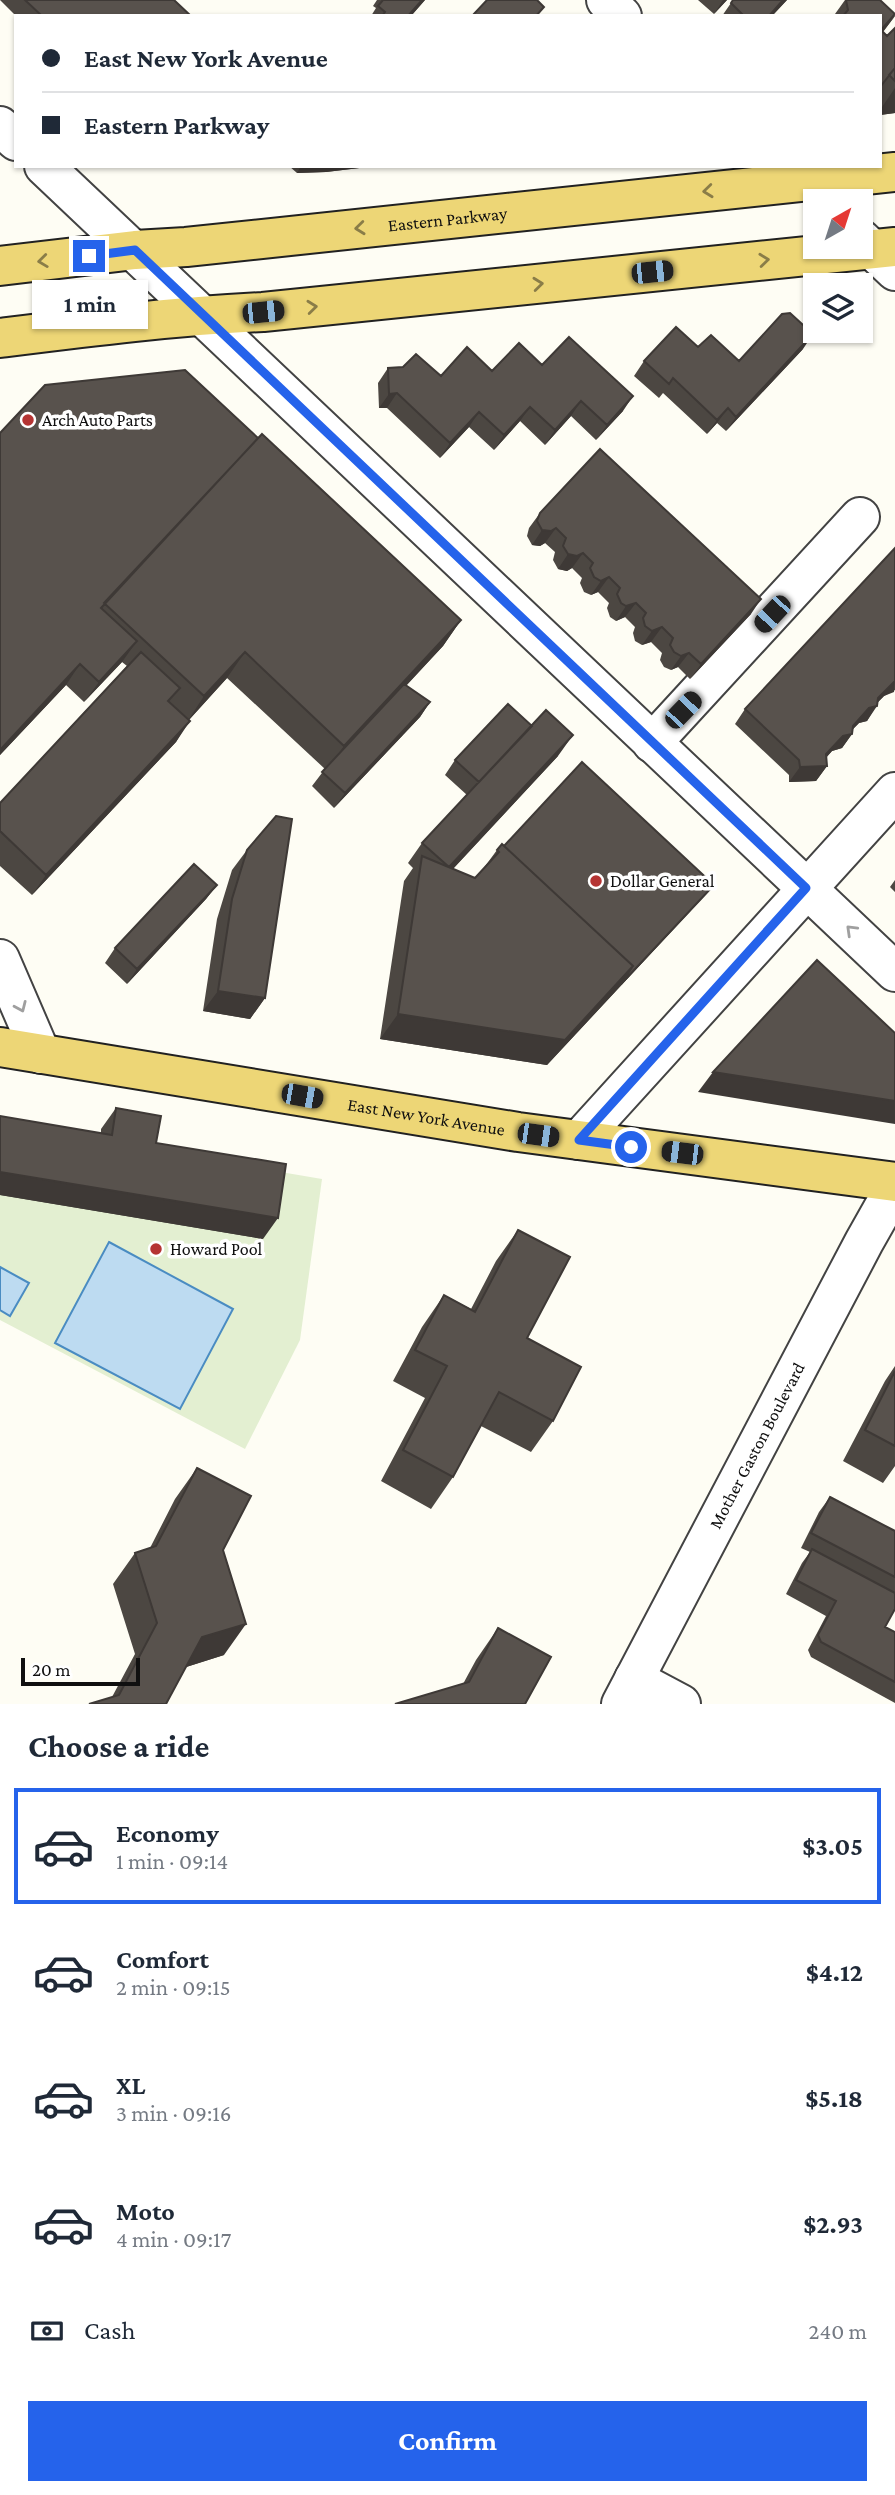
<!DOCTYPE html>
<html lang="en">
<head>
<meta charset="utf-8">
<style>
	:root { --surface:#fff; --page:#f2f2f3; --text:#1f2937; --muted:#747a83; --line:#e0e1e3; --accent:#2563eb }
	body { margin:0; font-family:"Crimson Pro",serif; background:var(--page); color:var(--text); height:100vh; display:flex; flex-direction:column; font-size:26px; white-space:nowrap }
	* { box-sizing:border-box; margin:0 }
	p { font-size:23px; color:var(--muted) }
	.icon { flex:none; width:38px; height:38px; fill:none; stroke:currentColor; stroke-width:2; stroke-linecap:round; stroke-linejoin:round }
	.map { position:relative; height:1704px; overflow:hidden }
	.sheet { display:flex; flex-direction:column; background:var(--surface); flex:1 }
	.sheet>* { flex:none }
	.guide { position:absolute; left:14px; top:14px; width:868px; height:154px; border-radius:0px; box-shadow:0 2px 5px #0004; display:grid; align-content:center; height:154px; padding:0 28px; background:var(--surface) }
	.needle { width:46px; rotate:39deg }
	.fabs { position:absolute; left:803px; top:189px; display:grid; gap:14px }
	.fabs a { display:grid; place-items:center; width:70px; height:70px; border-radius:0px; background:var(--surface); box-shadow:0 2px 5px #0004; font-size:35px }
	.scale { position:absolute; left:21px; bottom:18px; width:119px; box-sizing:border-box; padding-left:7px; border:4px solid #101010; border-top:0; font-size:19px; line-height:24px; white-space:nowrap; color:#101010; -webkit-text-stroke:5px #fff; paint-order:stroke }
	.end { position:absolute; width:32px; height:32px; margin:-16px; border:9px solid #2563eb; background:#fff; box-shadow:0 0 0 4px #fff }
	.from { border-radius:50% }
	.bubble { position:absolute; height:49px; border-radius:0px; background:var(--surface); box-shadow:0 2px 5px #0004; font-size:23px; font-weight:700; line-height:49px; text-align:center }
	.car { position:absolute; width:21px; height:42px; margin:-21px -10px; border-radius:9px; box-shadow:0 0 5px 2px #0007; background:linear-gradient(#222 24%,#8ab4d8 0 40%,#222 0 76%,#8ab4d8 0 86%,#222 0) }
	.guide b { display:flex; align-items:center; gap:24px; height:66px; font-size:26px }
	.guide b+b { border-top:2px solid var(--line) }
	.guide i { width:18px; height:18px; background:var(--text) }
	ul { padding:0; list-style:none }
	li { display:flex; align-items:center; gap:21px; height:116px; margin:0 14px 10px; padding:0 14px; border:4px solid transparent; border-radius:0px }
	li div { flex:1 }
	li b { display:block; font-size:26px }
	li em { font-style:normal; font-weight:700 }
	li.active { border-color:var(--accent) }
	li>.icon { width:63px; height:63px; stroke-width:1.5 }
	h2 { padding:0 28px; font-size:32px; line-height:84px }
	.pay { display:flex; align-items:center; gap:18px; height:77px; padding:0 28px; font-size:26px }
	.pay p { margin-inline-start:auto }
	.cta { display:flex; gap:14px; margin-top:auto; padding:14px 28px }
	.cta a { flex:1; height:80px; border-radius:0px; background:var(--accent); color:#fff; font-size:28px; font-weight:700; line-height:80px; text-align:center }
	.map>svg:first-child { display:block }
</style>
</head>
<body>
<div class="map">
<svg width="895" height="1704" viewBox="0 0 895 1704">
	<rect width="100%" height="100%" fill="#fefdf4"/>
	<path fill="#e3efd1" d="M 0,1124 L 322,1179 L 300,1340 L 245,1449 L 0,1320 Z"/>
	<path fill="#bddbf1" stroke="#4a8cc2" stroke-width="2" d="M 109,1242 L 233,1309 L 180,1409 L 55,1343 Z
		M 0,1267 L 29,1283 L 10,1316 L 0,1310 Z"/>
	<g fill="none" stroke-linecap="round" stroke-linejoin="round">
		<defs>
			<g id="minor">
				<path d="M 606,0 L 622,16"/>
				<path d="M 0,126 L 16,141"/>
				<path d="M 44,166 L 895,972"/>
				<path d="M 861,239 L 895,271"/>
				<path d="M 652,743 L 860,517"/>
				<path d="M 0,959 L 41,1054"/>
				<path d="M 579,1140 L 895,792"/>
				<path d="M 634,1679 L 681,1704"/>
				<path id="s1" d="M 621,1704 L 864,1242 L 895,1187"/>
			</g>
			<g id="major">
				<path id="s2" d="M 0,266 L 135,250 L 186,247 L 895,172"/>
				<path d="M 0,338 C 88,327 175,316 263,312 L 895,247"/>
				<path id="s3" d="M 0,1047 L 518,1132 L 895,1182"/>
			</g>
		</defs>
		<use href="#minor" stroke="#434343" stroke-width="42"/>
		<use href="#major" stroke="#212121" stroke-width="42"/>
		<use href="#minor" stroke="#fff" stroke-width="38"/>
		<use href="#major" stroke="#edd676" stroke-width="38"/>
	</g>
	<path fill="#4c4742" d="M 0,0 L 174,0 L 191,16 L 16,16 Z
		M 377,0 L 425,0 L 411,16 L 371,16 L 376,8 L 373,6 Z
		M 698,0 L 727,0 L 714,14 Z
		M 787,0 L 772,16 L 722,16 L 731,3 Z
		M 845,0 L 895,16 L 883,32 L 887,36 L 895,28 L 895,113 L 880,115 L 880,16 L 836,16 L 835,14 Z
		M 289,166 L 376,166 L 326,172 L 297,173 Z
		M 698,347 L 739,361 L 803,349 L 726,431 L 717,423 L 707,434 L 663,393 L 659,398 L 634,376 L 644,361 Z
		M 542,365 L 623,411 L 596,440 L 571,416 L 545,445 L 520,421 L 494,450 L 469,427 L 440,458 L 387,408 L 379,408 L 378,383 L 388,368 L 441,376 Z
		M 0,433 L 258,438 L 461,620 L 443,646 L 406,686 L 430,702 L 420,717 L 334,808 L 312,786 L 325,769 L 227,678 L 189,720 L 176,742 L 32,895 L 0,866 L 0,803 L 127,666 L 122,662 L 84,702 L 66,685 L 0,755 Z
		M 540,513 L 751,614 L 690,679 L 678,667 L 671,670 L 664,667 L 660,660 L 662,653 L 651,642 L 642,645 L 635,641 L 633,633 L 635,627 L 625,617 L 616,621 L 610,617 L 607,608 L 609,603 L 598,592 L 591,595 L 584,592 L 580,583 L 582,578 L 572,568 L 567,571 L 558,569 L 553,560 L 555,552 L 545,543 L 540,546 L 532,545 L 527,536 L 529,528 Z
		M 895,548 L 895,690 L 884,696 L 878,702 L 867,721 L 859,723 L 852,730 L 852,734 L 842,748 L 832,751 L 826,758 L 827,766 L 816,781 L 789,782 L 789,775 L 735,724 L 745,709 Z
		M 558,756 L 453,869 L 475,878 L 483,869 L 497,850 L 504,846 L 708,892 L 547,1065 L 380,1039 L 404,881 L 413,868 L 408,863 L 422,843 L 467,795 L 445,775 L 455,760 Z
		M 247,850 L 265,998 L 250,1019 L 203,1011 L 217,919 L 232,870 Z
		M 895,880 L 895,892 L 890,887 Z
		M 217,885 L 206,899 L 127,984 L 105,963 L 115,948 Z
		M 116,1108 L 156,1143 L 263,1239 L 0,1195 L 0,1116 L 101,1133 L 101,1129 Z
		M 518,1230 L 527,1338 L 553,1421 L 531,1452 L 481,1426 L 453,1477 L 431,1509 L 381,1481 L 425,1398 L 393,1381 L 422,1327 L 444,1295 L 471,1309 L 496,1261 Z
		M 895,1366 L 895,1466 L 883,1483 L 843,1461 L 885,1381 Z
		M 197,1468 L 223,1550 L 224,1655 L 186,1667 L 166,1704 L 112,1697 L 135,1654 L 113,1584 L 135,1553 L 150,1548 L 175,1499 Z
		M 830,1497 L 895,1531 L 895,1609 L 885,1627 L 895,1632 L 895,1703 L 811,1657 L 808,1650 L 826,1616 L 786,1594 L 802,1563 L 810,1552 L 801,1548 L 819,1512 Z
		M 498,1628 L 525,1704 L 463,1684 L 476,1660 Z"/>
	<path fill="#3e3936" d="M 422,0 L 425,0 L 411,16 L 408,16 Z
		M 723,0 L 727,0 L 714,14 Z
		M 783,0 L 787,0 L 772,16 L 769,16 Z
		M 895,16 L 885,29 L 880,35 L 880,32 Z
		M 895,88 L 895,113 L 880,115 L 880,110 Z
		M 301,166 L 376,166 L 326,172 L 297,173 Z
		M 813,334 L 803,349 L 726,431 L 736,417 Z
		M 397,393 L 387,408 L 379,408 L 389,394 Z
		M 633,396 L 623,411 L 596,440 L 607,425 Z
		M 581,401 L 571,416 L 545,445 L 555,430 Z
		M 530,407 L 520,421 L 494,450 L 504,435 Z
		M 728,408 L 717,423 L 707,434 L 717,420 Z
		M 479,412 L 469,427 L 440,458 L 450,443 Z
		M 556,528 L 545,543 L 540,546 L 532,545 L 542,530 Z
		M 583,553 L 572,568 L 567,571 L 558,569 L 568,554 Z
		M 609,577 L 598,592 L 591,595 L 601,581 Z
		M 761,599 L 751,614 L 690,679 L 701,664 Z
		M 636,603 L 625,617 L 616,621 L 626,606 Z
		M 461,620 L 443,646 L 326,771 L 344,746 Z
		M 662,627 L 651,642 L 642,645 L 652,631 Z
		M 137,641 L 122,662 L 84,702 L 99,682 Z
		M 245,652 L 227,678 L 187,722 L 204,696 Z
		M 689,653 L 678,667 L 671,670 L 681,656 Z
		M 80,664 L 66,685 L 0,755 L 0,750 Z
		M 895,681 L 894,692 L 884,696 L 873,707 L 877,706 L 867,721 L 859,723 L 847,735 L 852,734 L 842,748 L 832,751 L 818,766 L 827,766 L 816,781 L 789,782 L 800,767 L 826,754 Z
		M 430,702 L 420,717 L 334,808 L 345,793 Z
		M 190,721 L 176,742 L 32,895 L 46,875 Z
		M 573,735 L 558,756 L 435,888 L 449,867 Z
		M 217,885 L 206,899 L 127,984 L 137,969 Z
		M 714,885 L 708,892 L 616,991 L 621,984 Z
		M 633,966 L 616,991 L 547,1065 L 380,1039 L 398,1014 Z
		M 218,991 L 265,998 L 250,1019 L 203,1011 Z
		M 713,1072 L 895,1101 L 895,1124 L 698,1092 Z
		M 0,1172 L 278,1218 L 263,1239 L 0,1195 Z
		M 246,1624 L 224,1655 L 180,1669 L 202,1637 Z"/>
	<path fill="#58524d" stroke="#3e3936" stroke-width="2" d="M 25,0 L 174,0 L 191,16 L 42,16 Z
		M 383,0 L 422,0 L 408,16 L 382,16 L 385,12 L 378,6 Z
		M 487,0 L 537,0 L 544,7 L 536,16 L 472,16 Z
		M 733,0 L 783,0 L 769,16 L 744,16 L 731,3 Z
		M 846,0 L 880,0 L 895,14 L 881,30 L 887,36 L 895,28 L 895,68 L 880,87 L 880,16 L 843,16 L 848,10 Z
		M 895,68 L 895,81 L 889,75 Z
		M 790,313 L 813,334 L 736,417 L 728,408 L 717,420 L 673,378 L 669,384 L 644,361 L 676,327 L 698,347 L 711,335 L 739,361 L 782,314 Z
		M 569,337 L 633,396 L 607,425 L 581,401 L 555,430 L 530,407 L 504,435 L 479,412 L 450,443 L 397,393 L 389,394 L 388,368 L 403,367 L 416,354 L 441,376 L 467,347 L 492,371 L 519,343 L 542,365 Z
		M 185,370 L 258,438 L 101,608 L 137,641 L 99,682 L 80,664 L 0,750 L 0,433 L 45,385 Z
		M 262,434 L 461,620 L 344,746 L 245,652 L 204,696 L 104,603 Z
		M 600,449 L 761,599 L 701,664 L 689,653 L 681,656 L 674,652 L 670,645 L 673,638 L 662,627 L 652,631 L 645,626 L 643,618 L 646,613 L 636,603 L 626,606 L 621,603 L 617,594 L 620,588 L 609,577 L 601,581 L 594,577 L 590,568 L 593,563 L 583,553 L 577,556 L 568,554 L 563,546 L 566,538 L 556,528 L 551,531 L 542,530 L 537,521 L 540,513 Z
		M 895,548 L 895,681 L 878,698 L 877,706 L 869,708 L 853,726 L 852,734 L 843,736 L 826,754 L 827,766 L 800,767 L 799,760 L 745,709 Z
		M 141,652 L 180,688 L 168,701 L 190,721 L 46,875 L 0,831 L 0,803 Z
		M 404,684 L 430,702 L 345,793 L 322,772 Z
		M 508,704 L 532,726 L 479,782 L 455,760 Z
		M 546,710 L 573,735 L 449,867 L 422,843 Z
		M 582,762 L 714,885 L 621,984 L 633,966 L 504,846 Z
		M 276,816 L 292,819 L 265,998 L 218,991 L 232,899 L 247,850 Z
		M 502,844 L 633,966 L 565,1040 L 398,1014 L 422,856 L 475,878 L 499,852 L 497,850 Z
		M 194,864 L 217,885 L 137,969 L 115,948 Z
		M 817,960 L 895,1033 L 895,1101 L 713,1072 Z
		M 116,1108 L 161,1116 L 156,1143 L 286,1164 L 278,1218 L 0,1172 L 0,1116 L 112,1135 Z
		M 518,1230 L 570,1257 L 527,1338 L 581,1367 L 553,1421 L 499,1392 L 453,1477 L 403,1450 L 447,1366 L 415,1350 L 444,1295 L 475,1312 Z
		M 895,1371 L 895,1446 L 865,1430 Z
		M 197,1468 L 251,1496 L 223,1550 L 246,1624 L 202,1637 L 166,1704 L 89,1704 L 119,1695 L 157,1623 L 135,1553 L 156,1546 Z
		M 830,1497 L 895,1531 L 895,1577 L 811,1533 Z
		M 812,1549 L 895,1593 L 895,1609 L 885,1627 L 895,1632 L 895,1682 L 821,1642 L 818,1635 L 836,1601 L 796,1580 Z
		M 498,1628 L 551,1657 L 525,1704 L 395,1704 L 469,1682 Z"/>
	<defs><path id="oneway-chevron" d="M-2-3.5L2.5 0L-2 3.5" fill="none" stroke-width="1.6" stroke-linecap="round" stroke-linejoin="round" transform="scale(1.75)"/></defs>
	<g stroke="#8a7d48">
		<use href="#oneway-chevron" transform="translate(708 191) rotate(174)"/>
		<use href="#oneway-chevron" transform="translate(360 228) rotate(174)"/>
		<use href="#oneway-chevron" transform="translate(764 260) rotate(-6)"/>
		<use href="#oneway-chevron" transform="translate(43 261) rotate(173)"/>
		<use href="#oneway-chevron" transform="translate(538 284) rotate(-6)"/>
		<use href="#oneway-chevron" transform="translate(312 307) rotate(-6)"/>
	</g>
	<g stroke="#9f9f9f">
		<use href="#oneway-chevron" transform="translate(851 930) rotate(-136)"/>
		<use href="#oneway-chevron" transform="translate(21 1007) rotate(66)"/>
	</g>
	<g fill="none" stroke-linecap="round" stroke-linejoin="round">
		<path stroke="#2563eb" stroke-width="9" d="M 89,256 L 135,250 L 806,888 L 579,1140 L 631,1147"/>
	</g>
	<g fill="#b53433" stroke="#fff" stroke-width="2.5">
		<circle cx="28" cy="420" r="7"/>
		<circle cx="596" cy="881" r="7"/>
		<circle cx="156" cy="1249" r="7"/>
	</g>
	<g text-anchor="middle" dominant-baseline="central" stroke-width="7" stroke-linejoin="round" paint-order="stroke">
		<g font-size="18" fill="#101010" stroke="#fff">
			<text stroke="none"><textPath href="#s2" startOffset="450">Eastern Parkway</textPath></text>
			<text stroke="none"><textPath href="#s3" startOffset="432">East New York Avenue</textPath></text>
			<text stroke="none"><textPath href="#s1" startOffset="292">Mother Gaston Boulevard</textPath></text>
		</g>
		<g font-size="18" fill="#101010" stroke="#fff" text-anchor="start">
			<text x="42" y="420">Arch Auto Parts</text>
			<text x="610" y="881">Dollar General</text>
			<text x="170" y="1249">Howard Pool</text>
		</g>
	</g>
</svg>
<div class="fabs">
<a><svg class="needle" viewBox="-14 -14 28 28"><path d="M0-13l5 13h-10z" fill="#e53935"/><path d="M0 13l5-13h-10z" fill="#747a83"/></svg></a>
<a><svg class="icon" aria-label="layers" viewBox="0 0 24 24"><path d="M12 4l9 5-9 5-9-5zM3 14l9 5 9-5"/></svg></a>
</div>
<div class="scale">20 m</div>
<i class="end from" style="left:631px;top:1147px"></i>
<i class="end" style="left:89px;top:256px"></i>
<div class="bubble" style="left:32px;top:280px;width:116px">1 min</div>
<i class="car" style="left:652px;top:272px;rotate:84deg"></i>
<i class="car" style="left:263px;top:312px;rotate:84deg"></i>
<i class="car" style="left:772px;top:614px;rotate:223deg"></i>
<i class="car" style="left:683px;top:710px;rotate:44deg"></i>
<i class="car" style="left:302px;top:1096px;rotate:100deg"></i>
<i class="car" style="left:538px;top:1135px;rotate:98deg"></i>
<i class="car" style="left:682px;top:1153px;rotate:277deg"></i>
<div class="guide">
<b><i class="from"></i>East New York Avenue</b>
<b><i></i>Eastern Parkway</b>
</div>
</div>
<section class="sheet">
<h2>Choose a ride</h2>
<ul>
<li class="active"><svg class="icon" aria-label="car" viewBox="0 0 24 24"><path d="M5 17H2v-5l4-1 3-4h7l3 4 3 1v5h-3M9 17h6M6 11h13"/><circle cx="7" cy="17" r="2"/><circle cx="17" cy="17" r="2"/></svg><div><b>Economy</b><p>1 min · 09:14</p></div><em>$3.05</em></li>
<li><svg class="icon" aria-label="car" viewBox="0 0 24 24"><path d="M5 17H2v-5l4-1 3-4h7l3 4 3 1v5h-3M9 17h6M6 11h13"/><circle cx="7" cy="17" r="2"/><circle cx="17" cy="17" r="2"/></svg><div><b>Comfort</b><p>2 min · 09:15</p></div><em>$4.12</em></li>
<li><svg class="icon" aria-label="car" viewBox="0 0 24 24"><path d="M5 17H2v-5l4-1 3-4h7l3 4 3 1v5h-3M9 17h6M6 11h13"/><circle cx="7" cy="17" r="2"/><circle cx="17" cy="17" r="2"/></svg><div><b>XL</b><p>3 min · 09:16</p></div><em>$5.18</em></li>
<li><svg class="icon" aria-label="car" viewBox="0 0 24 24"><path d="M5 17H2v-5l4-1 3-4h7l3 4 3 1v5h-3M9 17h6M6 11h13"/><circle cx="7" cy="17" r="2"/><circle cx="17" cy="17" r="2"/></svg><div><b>Moto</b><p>4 min · 09:17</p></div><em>$2.93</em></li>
</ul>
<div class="pay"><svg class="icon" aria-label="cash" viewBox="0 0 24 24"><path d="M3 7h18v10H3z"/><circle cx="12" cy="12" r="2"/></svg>Cash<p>240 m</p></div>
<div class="cta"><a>Confirm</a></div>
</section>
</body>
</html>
